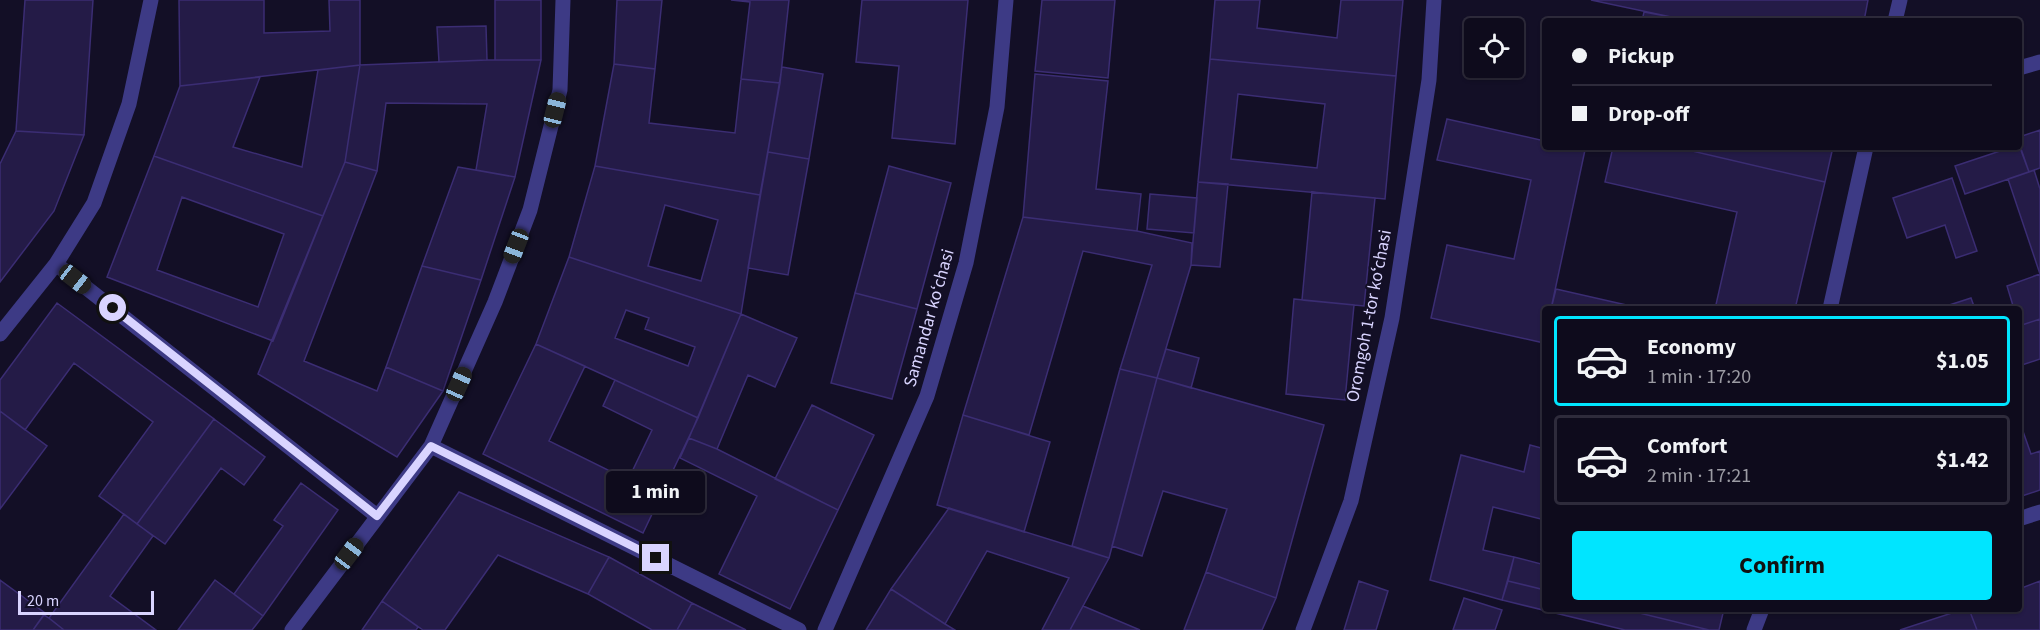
<!DOCTYPE html>
<html lang="en">
<head>
<meta charset="utf-8">
<style>
	:root { --surface:#0e0b1c; --page:#1c1929; --text:#f1f3f6; --muted:#9b9ba3; --line:#2e2b3b; --accent:#00e5ff }
	body { margin:0; font-family:"Source Sans 3",sans-serif; background:var(--page); color:var(--text); height:100vh; display:flex; flex-direction:column; font-size:22px; white-space:nowrap }
	* { box-sizing:border-box; margin:0 }
	p { font-size:20px; color:var(--muted) }
	.icon { flex:none; width:33px; height:33px; fill:none; stroke:currentColor; stroke-width:2; stroke-linecap:round; stroke-linejoin:round }
	.map { position:relative; flex:1; overflow:hidden }
	.drawer { position:absolute; left:1542px; top:306px; width:480px; height:306px; display:flex; flex-direction:column; background:var(--surface); border-radius:6px; box-shadow:0 2px 4px #0004,0 0 0 2px var(--line) }
	.drawer>* { flex:none }
	.banner { position:absolute; left:1542px; top:18px; width:480px; height:132px; border-radius:6px; box-shadow:0 2px 4px #0004,0 0 0 2px var(--line); display:grid; align-content:center; height:132px; padding:0 30px; background:var(--surface) }
	.controls { position:absolute; left:1464px; top:18px; display:grid; gap:12px }
	.controls a { display:grid; place-items:center; width:60px; height:60px; border-radius:6px; background:var(--surface); box-shadow:0 2px 4px #0004,0 0 0 2px var(--line); font-size:30px }
	.scale { position:absolute; left:18px; bottom:15px; width:136px; box-sizing:border-box; padding-left:6px; border:3px solid #d9d4ff; border-top:0; font-size:16px; line-height:21px; white-space:nowrap; color:#d9d4ff; -webkit-text-stroke:4px #130f26; paint-order:stroke }
	.end { position:absolute; width:27px; height:27px; margin:-14px; border:8px solid #d9d4ff; background:#111; box-shadow:0 0 0 3px #111 }
	.from { border-radius:50% }
	.bubble { position:absolute; height:42px; border-radius:6px; background:var(--surface); box-shadow:0 2px 4px #0004,0 0 0 2px var(--line); font-size:20px; font-weight:700; line-height:42px; text-align:center }
	.car { position:absolute; width:18px; height:36px; margin:-18px -9px; border-radius:8px; box-shadow:0 0 4px 2px #0007; background:linear-gradient(#222 24%,#8ab4d8 0 40%,#222 0 76%,#8ab4d8 0 86%,#222 0) }
	.banner b { display:flex; align-items:center; gap:21px; height:57px; font-size:22px }
	.banner b+b { border-top:2px solid var(--line) }
	.banner i { width:15px; height:15px; background:var(--text) }
	ul { padding:10px 0 0; list-style:none }
	li { display:flex; align-items:center; gap:18px; height:90px; margin:0 12px 9px; padding:0 18px; border:3px solid var(--line); border-radius:6px }
	li div { flex:1 }
	li b { display:block; font-size:22px }
	li em { font-style:normal; font-weight:700 }
	li.active { border-color:var(--accent) }
	li>.icon { width:54px; height:54px; stroke-width:1.5 }
	.button { display:flex; gap:12px; margin-top:auto; padding:12px 30px }
	.button a { flex:1; height:69px; border-radius:6px; background:var(--accent); color:#111; font-size:24px; font-weight:700; line-height:69px; text-align:center }
	.map>svg:first-child { display:block }
</style>
</head>
<body>
<div class="map">
<svg width="2040" height="630" viewBox="0 0 2040 630">
	<rect width="100%" height="100%" fill="#130f26"/>
	<path fill="#241b47" stroke="#3b2d73" stroke-width="1.5" fill-rule="evenodd" d="M 25,0 L 93,0 L 84,135 L 16,131 Z
		M 179,0 L 264,0 L 264,33 L 330,31 L 329,0 L 360,0 L 360,65 L 180,86 Z
		M 495,0 L 541,0 L 541,60 L 495,60 Z
		M 617,0 L 662,0 L 655,69 L 614,64 Z
		M 731,0 L 789,0 L 780,83 L 741,79 L 750,2 Z
		M 862,0 L 968,0 L 955,144 L 892,138 L 899,66 L 856,62 Z
		M 1042,0 L 1115,0 L 1108,78 L 1035,71 Z
		M 1215,0 L 1260,0 L 1257,28 L 1337,38 L 1341,0 L 1403,0 L 1396,76 L 1210,59 Z
		M 1591,0 L 1868,0 L 1864,21 L 1690,21 Z
		M 1644,12 L 1671,17 L 1670,21 L 1642,21 Z
		M 486,26 L 487,60 L 439,62 L 437,27 Z
		M 1210,59 L 1396,76 L 1385,199 L 1198,182 ZM 1238,94 L 1325,104 L 1317,168 L 1231,159 Z
		M 487,60 L 541,60 L 515,177 L 476,170 L 487,104 L 386,103 L 377,171 L 345,162 L 360,65 Z
		M 614,64 L 655,69 L 649,123 L 735,133 L 741,79 L 780,83 L 760,195 L 595,166 Z
		M 360,65 L 345,162 L 323,216 L 154,156 L 180,86 L 260,77 L 233,147 L 302,167 L 318,70 Z
		M 782,67 L 823,74 L 809,159 L 768,152 Z
		M 1035,74 L 1108,81 L 1096,189 L 1141,194 L 1137,231 L 1023,217 Z
		M 1447,119 L 1545,141 L 1545,147 L 1574,147 L 1585,150 L 1551,309 L 1545,309 L 1544,343 L 1431,318 L 1447,245 L 1514,259 L 1531,180 L 1437,160 Z
		M 2040,130 L 2040,168 L 2029,172 L 2019,143 L 2019,137 Z
		M 16,131 L 84,135 L 54,211 L 0,282 L 0,164 Z
		M 2019,145 L 2029,172 L 1965,194 L 1955,166 L 2012,147 L 2019,147 Z
		M 1613,147 L 1675,147 L 1825,182 L 1795,309 L 1715,309 L 1737,212 L 1605,182 Z
		M 1675,147 L 1833,147 L 1825,182 Z
		M 768,152 L 809,159 L 788,275 L 748,268 Z
		M 154,156 L 323,216 L 273,341 L 107,277 ZM 182,197 L 284,234 L 258,307 L 157,270 Z
		M 345,162 L 377,171 L 304,361 L 377,391 L 386,367 L 443,391 L 397,457 L 258,374 Z
		M 595,166 L 760,195 L 741,314 L 569,257 ZM 665,205 L 718,220 L 701,281 L 648,266 Z
		M 889,166 L 951,183 L 917,309 L 855,293 Z
		M 458,167 L 515,177 L 481,280 L 422,266 Z
		M 2034,170 L 2040,189 L 2040,319 L 2019,326 L 2019,309 L 2014,309 L 2007,286 L 2040,274 L 2008,179 Z
		M 1952,178 L 1977,251 L 1956,258 L 1945,225 L 1907,238 L 1893,198 Z
		M 1198,182 L 1228,184 L 1220,267 L 1191,265 Z
		M 1312,192 L 1375,198 L 1364,306 L 1302,300 Z
		M 1150,194 L 1197,198 L 1194,233 L 1147,229 Z
		M 1023,217 L 1137,231 L 1192,243 L 1191,265 L 1157,378 L 1120,369 L 1152,265 L 1083,251 L 1029,435 L 963,415 Z
		M 569,257 L 741,314 L 698,418 L 536,344 ZM 626,310 L 649,318 L 645,329 L 695,347 L 688,366 L 615,338 Z
		M 422,266 L 481,280 L 443,391 L 386,367 Z
		M 1556,289 L 1644,309 L 1551,309 Z
		M 855,293 L 917,309 L 892,399 L 831,383 Z
		M 1971,298 L 1975,309 L 1937,309 Z
		M 1294,299 L 1354,305 L 1345,400 L 1286,394 Z
		M 57,303 L 214,419 L 137,524 L 99,496 L 153,422 L 74,363 L 25,430 L 0,411 L 0,380 Z
		M 741,314 L 797,338 L 775,387 L 748,375 L 717,449 L 689,438 Z
		M 2040,319 L 2040,359 L 2019,366 L 2019,326 Z
		M 536,344 L 585,366 L 549,441 L 628,480 L 652,430 L 603,406 L 615,380 L 698,418 L 643,533 L 483,454 Z
		M 1166,349 L 1199,358 L 1191,388 L 1157,378 Z
		M 1120,369 L 1157,378 L 1109,558 L 1072,546 Z
		M 1157,378 L 1324,425 L 1276,598 L 1206,572 L 1227,509 L 1163,491 L 1142,556 L 1112,546 Z
		M 812,405 L 874,435 L 838,510 L 775,479 Z
		M 0,411 L 47,446 L 0,509 Z
		M 963,415 L 1050,442 L 1024,532 L 937,505 Z
		M 214,419 L 265,457 L 244,485 L 221,468 L 165,544 L 137,524 Z
		M 2019,420 L 2031,454 L 2040,451 L 2040,490 L 2019,497 Z
		M 689,438 L 717,449 L 838,510 L 790,609 L 719,574 L 757,496 L 680,458 Z
		M 1530,445 L 1545,449 L 1545,520 L 1493,507 L 1483,550 L 1514,557 L 1502,600 L 1430,580 L 1461,455 L 1524,472 Z
		M 301,483 L 338,510 L 263,616 L 234,594 L 283,526 L 274,520 Z
		M 459,492 L 609,557 L 588,594 L 498,555 L 445,630 L 423,630 L 382,601 Z
		M 949,508 L 1109,558 L 1070,630 L 1042,630 L 1069,578 L 987,551 L 945,624 L 891,589 Z
		M 124,514 L 153,536 L 110,596 L 156,630 L 64,630 L 49,618 Z
		M 609,557 L 692,603 L 677,630 L 652,630 L 588,594 Z
		M 1514,557 L 1545,565 L 1545,590 L 1508,581 Z
		M 1206,572 L 1276,598 L 1262,630 L 1184,630 Z
		M 0,580 L 45,613 L 33,630 L 0,630 Z
		M 215,580 L 263,616 L 252,630 L 178,630 Z
		M 1359,581 L 1388,591 L 1376,630 L 1344,630 Z
		M 1508,581 L 1545,590 L 1545,609 L 1623,609 L 1709,630 L 1625,630 L 1502,600 Z
		M 2040,581 L 2040,630 L 1977,630 L 1969,609 L 2019,609 L 2019,589 Z
		M 891,589 L 945,624 L 955,630 L 866,630 Z
		M 1464,598 L 1502,610 L 1495,630 L 1453,630 Z
		M 382,601 L 418,627 L 416,630 L 362,630 Z
		M 692,603 L 746,630 L 677,630 Z
		M 1083,606 L 1140,630 L 1070,630 Z
		M 1623,609 L 1724,609 L 1719,630 L 1709,630 Z
		M 1964,609 L 1969,609 L 1977,630 L 1900,630 Z
		M 44,615 L 49,618 L 64,630 L 33,630 Z"/>
	<g fill="none" stroke-linecap="round" stroke-linejoin="round">
		<path stroke="#3d3a85" stroke-width="15" d="M 1895,21 L 1900,0
			M 2019,68 L 2040,62
			M 56,264 L 377,516
			M 1830,309 L 1866,147
			M 0,334 L 56,264 L 94,203 L 129,104 L 151,0
			M 431,446 L 799,630
			M 2019,519 L 2040,512
			M 292,630 L 431,446 L 495,302 L 530,210 L 560,90 L 563,0
			M 825,630 L 927,396 L 966,263 L 997,107 L 1006,0
			M 1303,630 L 1351,501 L 1392,318 L 1429,80 L 1434,0
			M 1754,630 L 1762,609"/>
	</g>
	<g fill="none" stroke-linecap="round" stroke-linejoin="round">
		<path stroke="#d9d4ff" stroke-width="8" d="M 113,308 L 377,516 L 431,446 L 656,558"/>
	</g>
	<g text-anchor="middle" dominant-baseline="central" stroke-width="4.5" stroke-linejoin="round" paint-order="stroke">
		<g font-size="18" fill="#d9d4ff" stroke="#130f26">
			<text transform="translate(1369 316) rotate(-79)">Oromgoh 1-tor koʻchasi</text>
			<text transform="translate(929 318) rotate(-74)">Samandar ko‘chasi</text>
		</g>
	</g>
</svg>
<div class="controls">
<a><svg class="icon" aria-label="locate" viewBox="0 0 24 24"><circle cx="12" cy="12" r="6"/><path d="M12 2v4M12 18v4M2 12h4M18 12h4"/></svg></a>
</div>
<div class="scale">20 m</div>
<i class="end from" style="left:113px;top:308px"></i>
<i class="end" style="left:656px;top:558px"></i>
<div class="bubble" style="left:606px;top:471px;width:99px">1 min</div>
<i class="car" style="left:555px;top:110px;rotate:14deg"></i>
<i class="car" style="left:516px;top:246px;rotate:201deg"></i>
<i class="car" style="left:75px;top:279px;rotate:128deg"></i>
<i class="car" style="left:459px;top:384px;rotate:24deg"></i>
<i class="car" style="left:349px;top:554px;rotate:37deg"></i>
<div class="banner">
<b><i class="from"></i>Pickup</b>
<b><i></i>Drop-off</b>
</div>
<section class="drawer">
<ul>
<li class="active"><svg class="icon" aria-label="car" viewBox="0 0 24 24"><path d="M5 17H2v-5l4-1 3-4h7l3 4 3 1v5h-3M9 17h6M6 11h13"/><circle cx="7" cy="17" r="2"/><circle cx="17" cy="17" r="2"/></svg><div><b>Economy</b><p>1 min · 17:20</p></div><em>$1.05</em></li>
<li><svg class="icon" aria-label="car" viewBox="0 0 24 24"><path d="M5 17H2v-5l4-1 3-4h7l3 4 3 1v5h-3M9 17h6M6 11h13"/><circle cx="7" cy="17" r="2"/><circle cx="17" cy="17" r="2"/></svg><div><b>Comfort</b><p>2 min · 17:21</p></div><em>$1.42</em></li>
</ul>
<div class="button"><a>Confirm</a></div>
</section>
</div>
</body>
</html>
